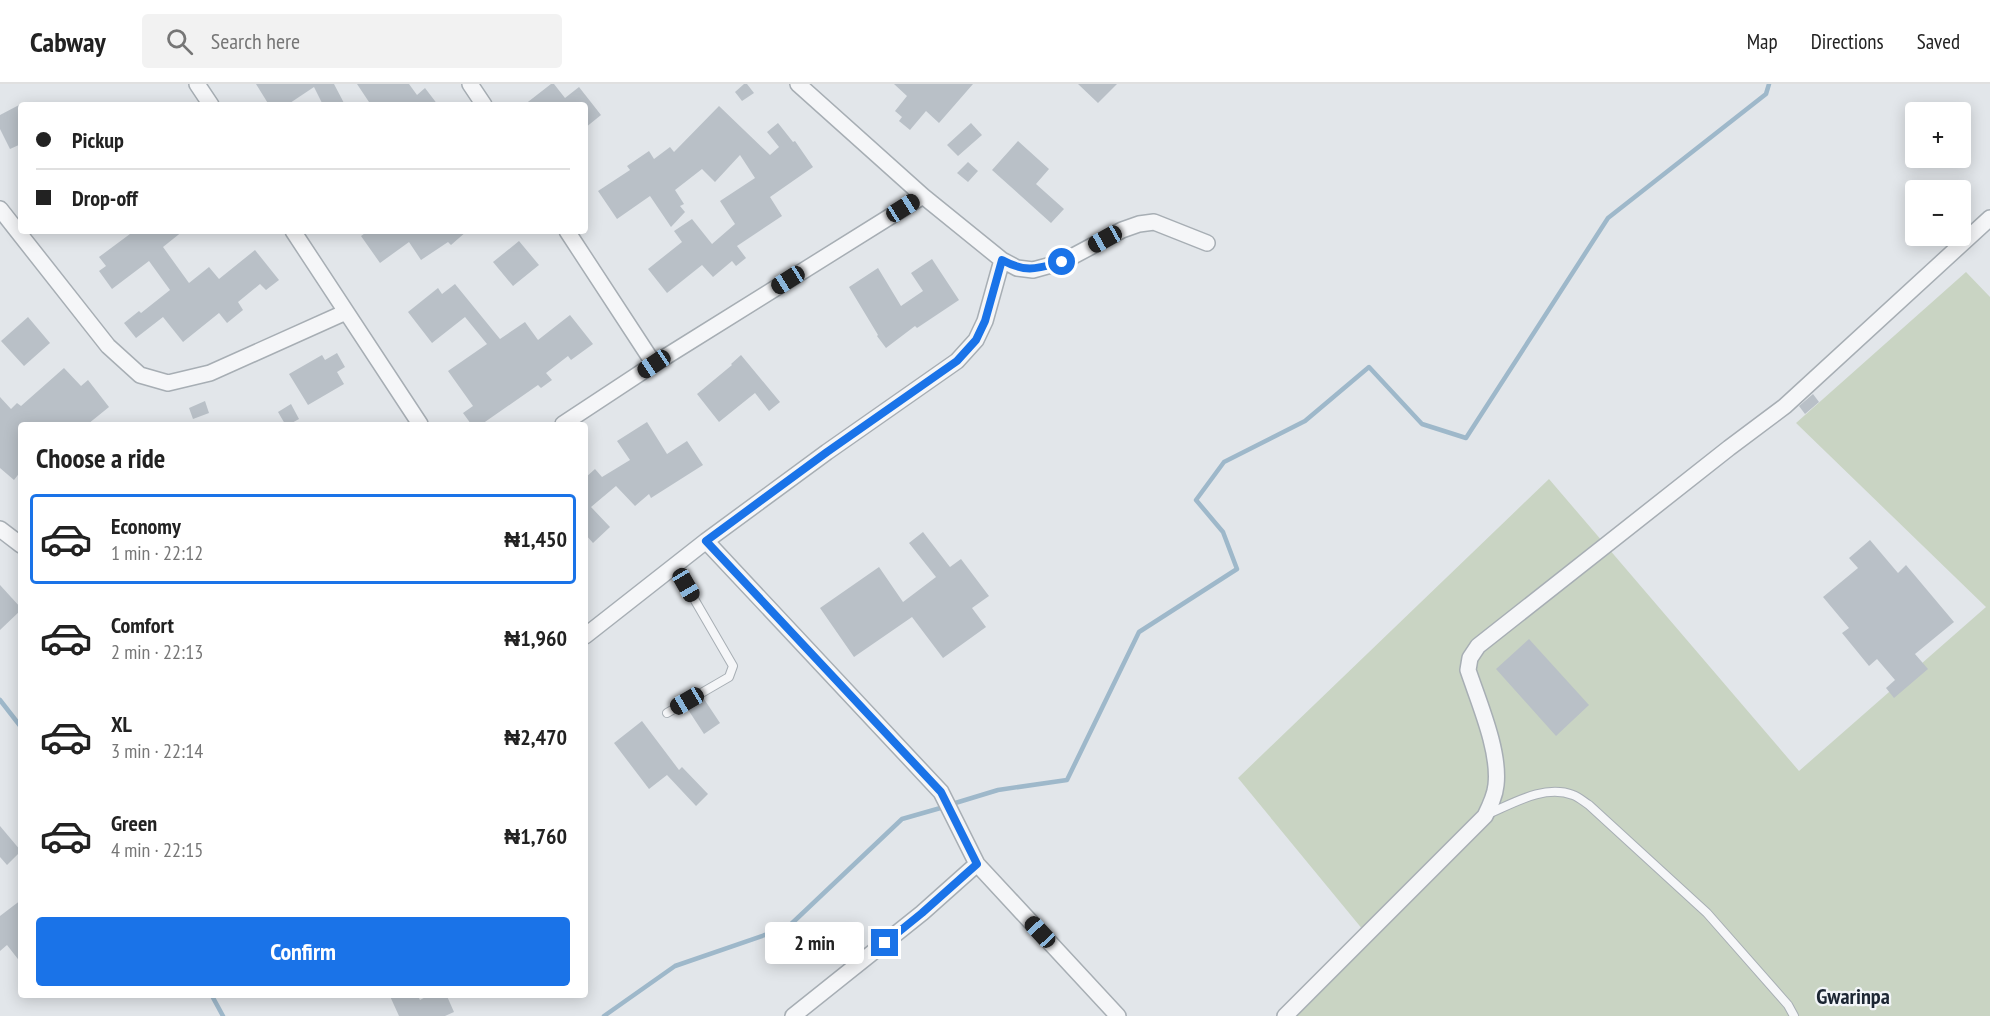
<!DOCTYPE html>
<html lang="en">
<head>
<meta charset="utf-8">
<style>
	:root { --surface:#fff; --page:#f2f2f2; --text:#222; --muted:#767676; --line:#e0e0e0; --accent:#1a73e8 }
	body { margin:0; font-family:"PT Sans Narrow",sans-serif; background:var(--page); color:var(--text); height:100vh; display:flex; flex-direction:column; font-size:22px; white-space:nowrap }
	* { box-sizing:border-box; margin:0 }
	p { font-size:20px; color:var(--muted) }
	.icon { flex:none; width:33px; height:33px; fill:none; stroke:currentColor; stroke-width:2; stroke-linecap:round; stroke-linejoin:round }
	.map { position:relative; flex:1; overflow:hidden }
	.side { position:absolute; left:18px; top:338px; width:570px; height:576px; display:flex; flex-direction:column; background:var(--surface); border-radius:6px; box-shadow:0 3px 15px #0003 }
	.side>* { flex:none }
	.banner { position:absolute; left:18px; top:18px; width:570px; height:132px; border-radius:6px; box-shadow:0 3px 15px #0003; display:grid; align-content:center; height:132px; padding:0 18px; background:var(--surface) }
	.controls { position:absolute; left:1905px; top:18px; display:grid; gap:12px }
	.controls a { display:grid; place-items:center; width:66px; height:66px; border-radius:6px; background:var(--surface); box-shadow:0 3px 15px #0003; font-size:30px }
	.end { position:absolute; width:27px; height:27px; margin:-14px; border:8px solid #1a73e8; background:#fff; box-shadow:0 0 0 3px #fff }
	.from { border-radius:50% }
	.bubble { position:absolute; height:42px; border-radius:6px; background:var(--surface); box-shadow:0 3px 15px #0003; font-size:20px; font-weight:700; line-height:42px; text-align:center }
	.car { position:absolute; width:18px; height:36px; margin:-18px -9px; border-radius:8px; box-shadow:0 0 4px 2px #0007; background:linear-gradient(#222 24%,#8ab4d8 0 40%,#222 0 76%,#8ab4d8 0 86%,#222 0) }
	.banner b { display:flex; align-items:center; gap:21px; height:57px; font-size:22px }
	.banner b+b { border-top:2px solid var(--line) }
	.banner i { width:15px; height:15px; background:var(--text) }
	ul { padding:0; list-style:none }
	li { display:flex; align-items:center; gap:18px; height:90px; margin:0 12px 9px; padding:0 6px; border:3px solid transparent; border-radius:6px }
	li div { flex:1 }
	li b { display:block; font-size:22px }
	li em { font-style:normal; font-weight:700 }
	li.current { border-color:var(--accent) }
	li>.icon { width:54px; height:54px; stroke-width:1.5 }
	h2 { padding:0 18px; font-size:27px; line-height:72px }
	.button { display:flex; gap:12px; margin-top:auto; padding:12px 18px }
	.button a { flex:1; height:69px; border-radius:6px; background:var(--accent); color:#fff; font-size:24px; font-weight:700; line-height:69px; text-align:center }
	header { display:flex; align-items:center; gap:36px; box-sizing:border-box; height:84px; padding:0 30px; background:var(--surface); border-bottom:2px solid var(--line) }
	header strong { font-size:28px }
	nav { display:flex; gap:33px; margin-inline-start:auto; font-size:21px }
	.search { width:420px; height:54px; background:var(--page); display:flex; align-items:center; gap:15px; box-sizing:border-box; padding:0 21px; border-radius:6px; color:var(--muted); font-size:22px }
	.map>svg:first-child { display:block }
</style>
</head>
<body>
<header>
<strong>Cabway</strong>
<div class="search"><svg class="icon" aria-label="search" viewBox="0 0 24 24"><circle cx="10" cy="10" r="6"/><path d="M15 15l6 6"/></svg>Search here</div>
<nav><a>Map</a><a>Directions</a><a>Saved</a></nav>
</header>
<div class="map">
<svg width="1990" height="932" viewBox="0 0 1990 932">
	<rect width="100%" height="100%" fill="#e2e6ea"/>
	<path fill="#c9d4c3" d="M 1966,188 L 1990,213 L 1990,932 L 1286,932 L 1368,852 L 1238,694 L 1549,395 L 1799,687 L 1986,523 L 1796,339 Z"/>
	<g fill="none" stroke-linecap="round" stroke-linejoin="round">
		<path stroke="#9eb8ca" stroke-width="4.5" d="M 0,616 L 21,643
			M 952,720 L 998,706 L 1067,696 L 1139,548 L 1237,485 L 1223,448 L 1196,416 L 1224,378 L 1305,337 L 1369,283 L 1422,340 L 1466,354 L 1608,134 L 1766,10 L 1769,0
			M 211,910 L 223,932
			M 604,932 L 675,882 L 788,843 L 902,735 L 944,723"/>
	</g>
	<path fill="#b9c0c7" d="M 256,0 L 334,0 L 345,21 L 323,21 L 314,3 L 287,21 L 269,21 Z
		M 357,0 L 409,0 L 417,11 L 425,4 L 438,21 L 371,21 Z
		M 551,0 L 554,0 L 565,14 L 579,3 L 601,31 L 585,44 L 585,21 L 524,21 Z
		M 744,0 L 747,0 L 754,9 L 742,17 L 735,8 Z
		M 894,0 L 973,0 L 939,39 L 926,27 L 910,46 L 899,37 L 902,33 L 895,27 L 907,12 Z
		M 1078,0 L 1117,0 L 1098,19 Z
		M 21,20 L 21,60 L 10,65 L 0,45 L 0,31 Z
		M 719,22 L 770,71 L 779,63 L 767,48 L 778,39 L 793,58 L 795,57 L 813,83 L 770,113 L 782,132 L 737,162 L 746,174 L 736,182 L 732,177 L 713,193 L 702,181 L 667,209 L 648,185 L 682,158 L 674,147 L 692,135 L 712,160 L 735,140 L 720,117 L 755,94 L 740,71 L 715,98 L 702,85 L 675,106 L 684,120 L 680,122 L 685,128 L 671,143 L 650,112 L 617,135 L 598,107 L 630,86 L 627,82 L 649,67 L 654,75 L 670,63 L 674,68 Z
		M 971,39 L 982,51 L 958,72 L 947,61 Z
		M 1018,57 L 1049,85 L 1036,100 L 1064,125 L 1051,139 L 992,86 Z
		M 968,78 L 978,87 L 968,98 L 957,89 Z
		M 134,147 L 183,147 L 163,163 L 189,199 L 209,183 L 219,195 L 255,166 L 279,196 L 266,206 L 260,200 L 238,218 L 243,226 L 227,239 L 219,229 L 183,258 L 163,233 L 136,254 L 124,239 L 139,227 L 141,229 L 170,206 L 149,177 L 112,205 L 99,187 L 106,182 L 99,173 Z
		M 368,147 L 467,147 L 451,161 L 448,158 L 421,176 L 409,158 L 380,179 L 361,152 Z
		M 519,157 L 539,181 L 513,202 L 493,178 Z
		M 932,175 L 959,216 L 917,244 L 915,242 L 886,264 L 877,252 L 878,251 L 849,203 L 878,184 L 901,222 L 923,207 L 911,189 Z
		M 455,200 L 500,255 L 525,238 L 538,256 L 570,231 L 593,260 L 571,276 L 568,272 L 546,289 L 552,296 L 541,304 L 538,301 L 482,340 L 471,340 L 463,329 L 473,322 L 448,287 L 487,260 L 465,233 L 432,259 L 408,228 L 438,204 L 442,210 Z
		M 28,233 L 50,259 L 24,282 L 1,257 Z
		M 337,269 L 345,283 L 337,288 L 344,300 L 308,321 L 289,290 L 322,271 L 325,276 Z
		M 741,271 L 780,318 L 769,327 L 755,309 L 719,338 L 697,310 L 732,281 L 731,280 Z
		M 64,284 L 81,302 L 88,296 L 109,323 L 88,340 L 21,340 L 21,387 L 14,396 L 0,384 L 0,313 L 11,325 L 17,319 L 21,322 Z
		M 1813,310 L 1819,318 L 1805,330 L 1799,322 Z
		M 205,317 L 209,329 L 193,335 L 189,324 Z
		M 291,320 L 299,335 L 290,340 L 285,340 L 278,328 Z
		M 647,338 L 667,370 L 687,357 L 703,381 L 651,414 L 649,410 L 635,422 L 616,402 L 591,423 L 610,443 L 593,459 L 585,450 L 585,394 L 595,385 L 602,393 L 630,376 L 617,357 Z
		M 923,448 L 950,483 L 961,475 L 989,512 L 972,524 L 986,543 L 943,574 L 912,533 L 854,573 L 820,524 L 879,483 L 903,518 L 936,493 L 909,459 Z
		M 1870,456 L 1898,489 L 1906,481 L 1954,538 L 1915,570 L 1928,585 L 1894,614 L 1886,604 L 1895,596 L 1877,575 L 1869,582 L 1842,549 L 1849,544 L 1823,513 L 1858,484 L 1849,474 Z
		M 0,501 L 21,524 L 21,526 L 0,546 Z
		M 1529,555 L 1589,621 L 1556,652 L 1496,585 Z
		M 704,615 L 720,639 L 704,650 L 687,624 Z
		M 642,637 L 679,686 L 682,683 L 708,710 L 696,722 L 667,691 L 649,705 L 614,659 Z
		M 0,742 L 21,767 L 7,781 L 0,773 Z
		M 21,816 L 21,879 L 7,861 L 0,867 L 0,832 Z
		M 389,910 L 417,910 L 420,916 L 431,910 L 446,910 L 454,928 L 445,932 L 399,932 Z"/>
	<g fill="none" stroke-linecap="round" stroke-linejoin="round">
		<defs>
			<path id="service" d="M 667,629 L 729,593 L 733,582 L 675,482
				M 1486,731 C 1512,720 1544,700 1573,711 C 1579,713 1584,718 1589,721 L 1707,829 L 1788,921 L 1794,932"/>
			<path id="minor" d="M 197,0 L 211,21
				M 470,0 L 484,21
				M 798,0 L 923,112 L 1002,176 L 1017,184 L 1033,186 L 1062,178 L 1122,146 L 1139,140 L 1154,138 L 1207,159
				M 0,125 L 108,262 L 140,291 L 168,299 L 210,289 L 346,228
				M 293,147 L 420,340
				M 567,147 L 654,280
				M 563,340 L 654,280 L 923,112
				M 0,445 L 21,461
				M 706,457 L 941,708 L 977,780 L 922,829 L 793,932
				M 585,552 L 706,457 L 827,368 L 957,277 L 976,256 L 985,237 L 1002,176
				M 977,780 L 1118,932
				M 1285,932 L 1485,732 C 1490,722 1495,712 1496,701 C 1500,667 1479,619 1468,586 L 1470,574 L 1478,562 L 1729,364 L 1785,322 L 1990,134"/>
		</defs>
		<use href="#service" stroke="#a7aeb4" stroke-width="10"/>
		<use href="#minor" stroke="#a7aeb4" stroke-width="18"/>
		<use href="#service" stroke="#f5f6f8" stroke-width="8"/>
		<use href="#minor" stroke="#f5f6f8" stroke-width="15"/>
	</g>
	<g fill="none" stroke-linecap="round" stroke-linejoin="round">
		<path stroke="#1a73e8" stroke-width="8" d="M 885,859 L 922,829 L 977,780 L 941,708 L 706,457 L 827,368 L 957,277 L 976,256 L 985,237 L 1002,176 C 1026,189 1036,185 1062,178"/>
	</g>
	<g text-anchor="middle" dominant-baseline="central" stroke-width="4.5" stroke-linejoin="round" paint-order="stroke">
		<g font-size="22" font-weight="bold" fill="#1c2633" stroke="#f2f5f8">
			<text x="1853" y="912">Gwarinpa</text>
		</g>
	</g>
</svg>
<div class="controls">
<a>+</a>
<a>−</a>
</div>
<i class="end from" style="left:1062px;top:178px"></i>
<i class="end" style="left:885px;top:859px"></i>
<div class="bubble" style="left:765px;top:838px;width:99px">2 min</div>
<i class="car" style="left:903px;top:124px;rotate:58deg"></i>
<i class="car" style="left:1105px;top:155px;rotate:241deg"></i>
<i class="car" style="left:788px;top:196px;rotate:238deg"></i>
<i class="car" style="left:654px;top:280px;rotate:236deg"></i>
<i class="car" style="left:686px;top:501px;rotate:150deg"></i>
<i class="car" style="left:687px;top:617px;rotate:240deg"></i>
<i class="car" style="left:1040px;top:848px;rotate:317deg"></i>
<div class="banner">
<b><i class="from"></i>Pickup</b>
<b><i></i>Drop-off</b>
</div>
<section class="side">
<h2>Choose a ride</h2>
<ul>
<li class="current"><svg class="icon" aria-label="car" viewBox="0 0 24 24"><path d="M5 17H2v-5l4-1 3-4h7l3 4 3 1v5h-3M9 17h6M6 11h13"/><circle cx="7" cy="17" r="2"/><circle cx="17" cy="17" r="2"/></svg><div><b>Economy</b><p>1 min · 22:12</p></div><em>₦1,450</em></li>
<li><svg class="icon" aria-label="car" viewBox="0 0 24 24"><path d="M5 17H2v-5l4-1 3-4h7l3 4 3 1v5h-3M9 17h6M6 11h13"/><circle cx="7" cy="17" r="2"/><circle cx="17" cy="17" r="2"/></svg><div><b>Comfort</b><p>2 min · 22:13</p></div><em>₦1,960</em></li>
<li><svg class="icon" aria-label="car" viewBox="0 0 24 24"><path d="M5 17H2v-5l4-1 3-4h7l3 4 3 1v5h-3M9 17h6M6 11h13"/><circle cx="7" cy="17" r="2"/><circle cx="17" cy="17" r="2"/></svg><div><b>XL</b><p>3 min · 22:14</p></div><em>₦2,470</em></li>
<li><svg class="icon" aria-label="car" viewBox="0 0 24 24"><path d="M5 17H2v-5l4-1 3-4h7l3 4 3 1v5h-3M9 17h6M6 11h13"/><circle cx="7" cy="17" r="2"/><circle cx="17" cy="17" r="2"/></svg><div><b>Green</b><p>4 min · 22:15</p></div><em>₦1,760</em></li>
</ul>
<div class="button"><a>Confirm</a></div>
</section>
</div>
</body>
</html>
